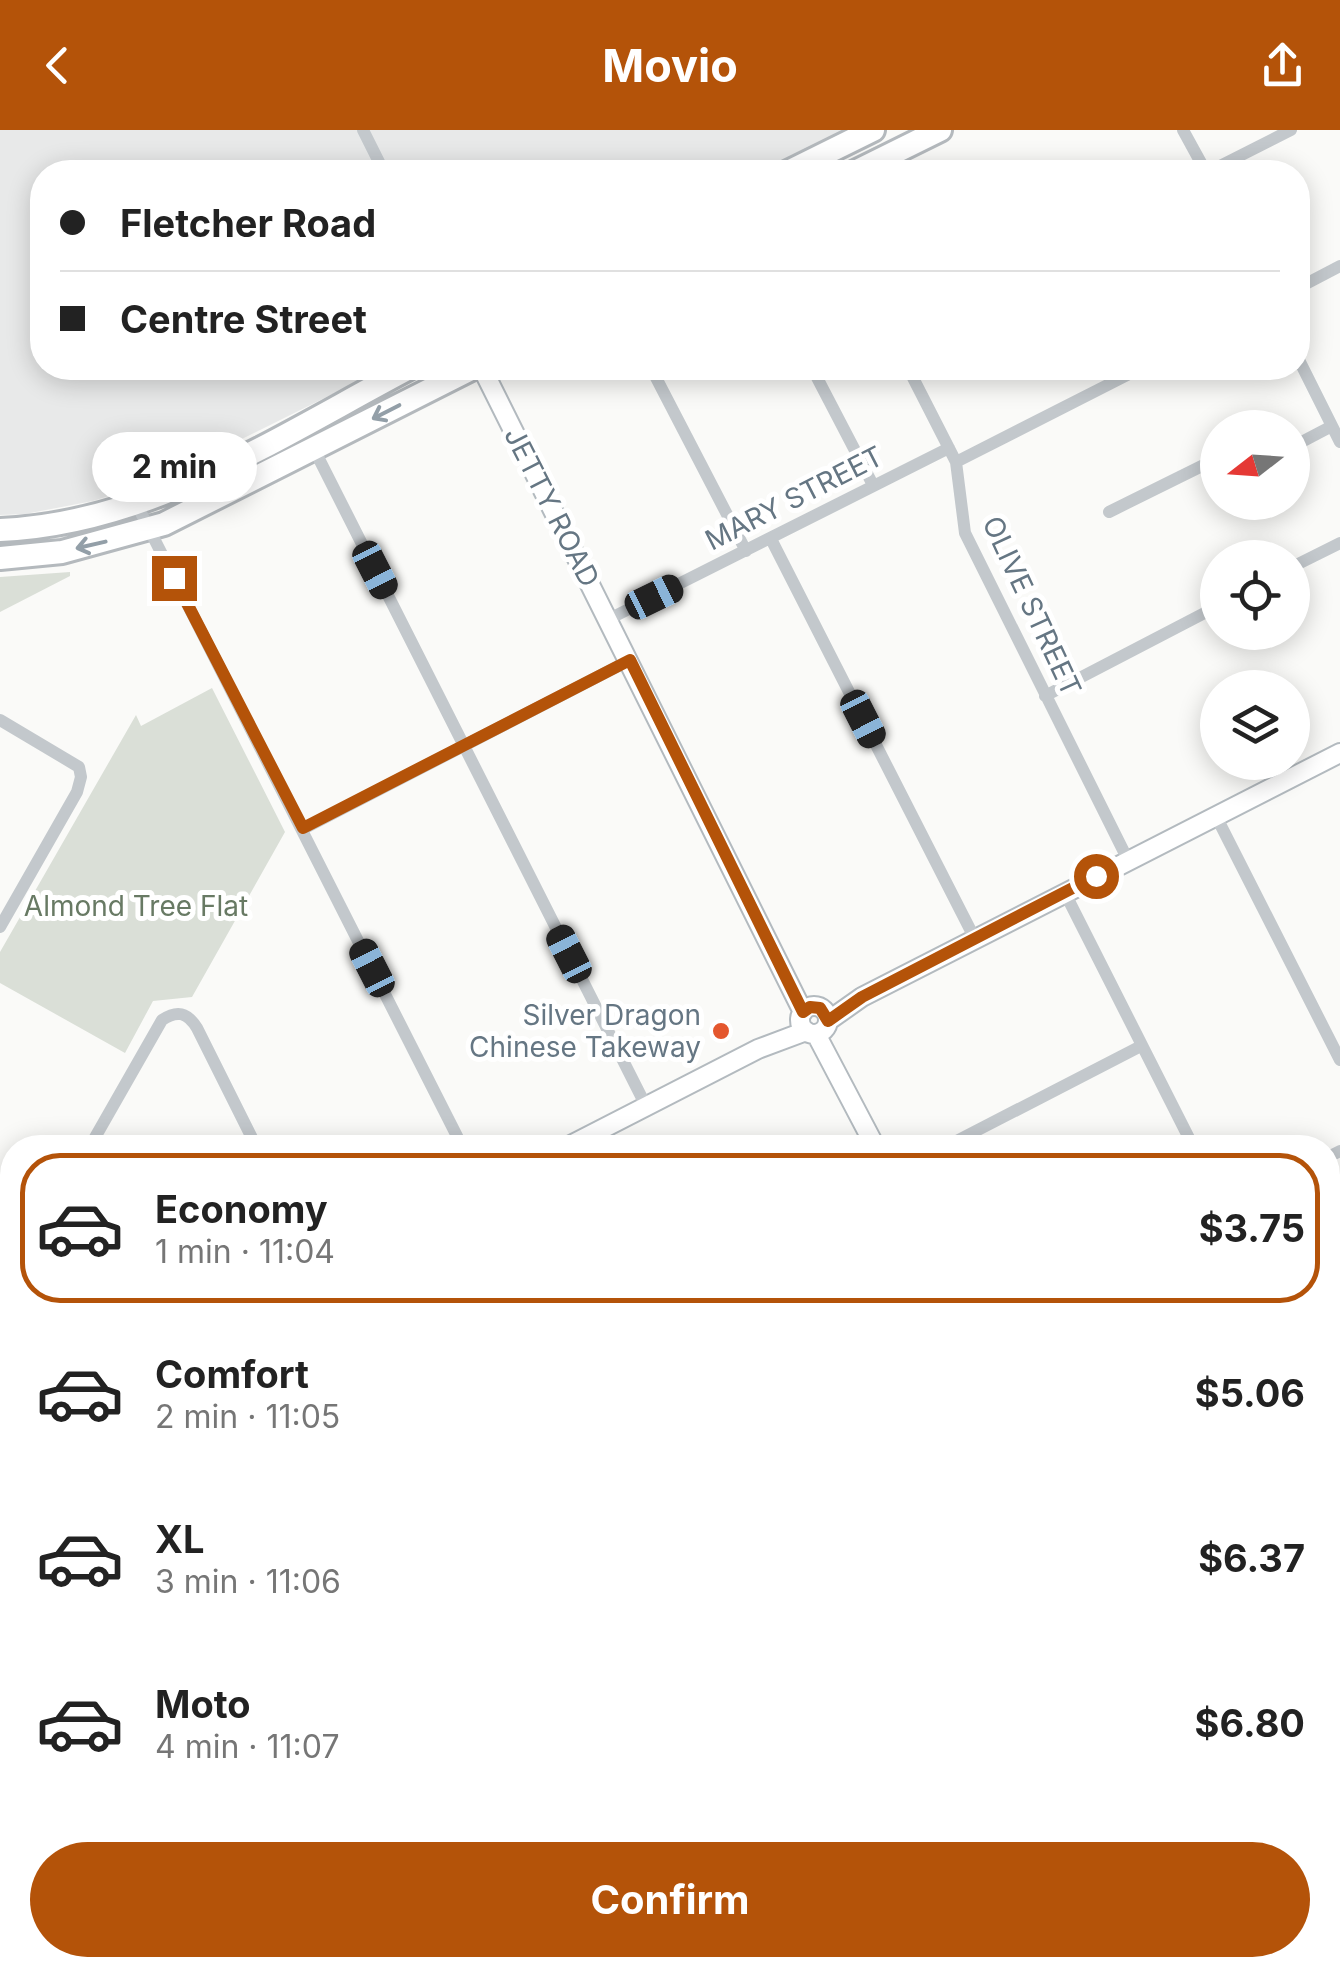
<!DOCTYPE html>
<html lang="en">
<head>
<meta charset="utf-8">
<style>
	:root { --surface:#fff; --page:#f6f6f6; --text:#222; --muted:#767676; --line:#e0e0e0; --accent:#b45309 }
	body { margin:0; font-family:Inter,sans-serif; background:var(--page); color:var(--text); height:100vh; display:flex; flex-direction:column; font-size:38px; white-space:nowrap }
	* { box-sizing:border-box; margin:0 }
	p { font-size:32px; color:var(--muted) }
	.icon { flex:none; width:55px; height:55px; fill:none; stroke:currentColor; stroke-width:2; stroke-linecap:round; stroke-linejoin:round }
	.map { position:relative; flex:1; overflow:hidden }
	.drawer { position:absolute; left:0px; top:1005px; width:1340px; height:842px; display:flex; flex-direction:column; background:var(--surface); border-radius:40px 40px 0 0; box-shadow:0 5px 25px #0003 }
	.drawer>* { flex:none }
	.hud { position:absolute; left:30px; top:30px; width:1280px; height:220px; border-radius:40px; box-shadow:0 5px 25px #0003; display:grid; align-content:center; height:220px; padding:0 30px; background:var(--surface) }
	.needle { width:65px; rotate:253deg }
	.buttons { position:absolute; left:1200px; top:280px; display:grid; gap:20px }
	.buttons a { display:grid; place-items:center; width:110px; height:110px; border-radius:50%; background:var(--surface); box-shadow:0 5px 25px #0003; font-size:50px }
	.end { position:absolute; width:45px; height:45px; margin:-22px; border:12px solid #b45309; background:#fff; box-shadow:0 0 0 5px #fff }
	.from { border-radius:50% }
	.bubble { position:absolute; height:70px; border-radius:35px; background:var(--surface); box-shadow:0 5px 25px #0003; font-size:32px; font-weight:700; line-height:70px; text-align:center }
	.car { position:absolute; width:30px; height:60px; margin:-30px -15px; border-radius:12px; box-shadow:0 0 8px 2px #0007; background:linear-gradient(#222 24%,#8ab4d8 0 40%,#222 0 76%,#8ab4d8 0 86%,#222 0) }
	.hud b { display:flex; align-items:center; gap:35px; height:95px; font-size:38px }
	.hud b+b { border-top:2px solid var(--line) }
	.hud i { width:25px; height:25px; background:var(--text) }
	ul { padding:18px 0 0; list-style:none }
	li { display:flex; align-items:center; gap:30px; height:150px; margin:0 20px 15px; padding:0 10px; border:5px solid transparent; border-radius:40px }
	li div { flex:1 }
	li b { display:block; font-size:38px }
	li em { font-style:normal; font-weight:700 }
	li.on { border-color:var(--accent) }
	li>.icon { width:90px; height:90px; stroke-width:1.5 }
	.cta { display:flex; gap:20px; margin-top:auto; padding:20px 30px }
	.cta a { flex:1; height:115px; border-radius:60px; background:var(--accent); color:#fff; font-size:40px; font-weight:700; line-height:115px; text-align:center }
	header { display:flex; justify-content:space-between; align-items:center; height:130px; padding:0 30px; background:var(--accent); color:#fff; font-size:45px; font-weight:700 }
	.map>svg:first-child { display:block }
</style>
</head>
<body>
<header><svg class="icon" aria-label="back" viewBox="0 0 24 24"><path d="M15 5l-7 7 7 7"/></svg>Movio<svg class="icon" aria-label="share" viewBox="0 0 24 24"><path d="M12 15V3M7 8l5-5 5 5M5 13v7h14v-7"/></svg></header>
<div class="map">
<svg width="1340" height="1847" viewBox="0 0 1340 1847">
	<rect width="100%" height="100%" fill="#fafaf8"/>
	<path fill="#e8e9e9" d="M 0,0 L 850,0 L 767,42 L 42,42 L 42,238 L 385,238 L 159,350 L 93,371 L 25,384 L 0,385 Z"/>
	<path fill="#dadfd7" d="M 70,442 L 70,446 L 0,482 L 0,447 Z
		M 212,558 L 285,702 L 192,867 L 153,871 L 125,923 L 0,853 L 0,822 L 136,585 L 141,596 Z"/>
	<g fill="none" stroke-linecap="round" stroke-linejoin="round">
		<defs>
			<path id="secondary" d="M 482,238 L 803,882
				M800 890a14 14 0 1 1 28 0a14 14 0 1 1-28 0Z
				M 828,891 L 862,867 L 1340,623
				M 816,904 L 876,1018
				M 565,1018 L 758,919 L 806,901
				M 0,1307 L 12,1300
				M 0,1594 L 12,1595
				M 1328,1743 L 1340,1745
				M 1169,1847 L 1171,1835"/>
			<path id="highway" d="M 788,42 L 873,0
				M 855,42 L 940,0
				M 0,400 C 150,394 280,306 409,238
				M 0,428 L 62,422 L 164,394 L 473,238"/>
		</defs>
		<use href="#secondary" stroke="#b3babf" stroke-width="22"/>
		<use href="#highway" stroke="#b4b9bd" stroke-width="28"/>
		<path stroke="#c3c8cc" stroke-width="12" d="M 363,0 L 384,42
			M 1183,0 L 1206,42
			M 1208,42 L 1291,0
			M 1298,158 L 1340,136
			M 1298,228 L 1340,312
			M 651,238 L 746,421
			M 812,238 L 873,355
			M 908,238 L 956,332 L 965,403 L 1128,730
			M 1292,317 L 1332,296
			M 314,319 L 646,976
			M 956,332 L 1141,238
			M 137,375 L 463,1018
			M 1109,382 L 1218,328
			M 771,409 L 975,809
			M 1292,437 L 1340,413
			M 609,489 L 949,318
			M 1045,566 L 1218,476
			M 0,590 L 79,637 L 81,647 L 77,662 L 0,797
			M 1216,686 L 1340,930
			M 303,699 L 630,530
			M 1065,763 L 1194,1018
			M 89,1018 L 162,890 C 177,880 187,882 197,898 L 257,1018
			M 943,1018 L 1141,916
			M 1328,1027 L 1340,1021
			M 0,1175 L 12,1153
			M 1328,1282 L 1340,1307
			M 1328,1394 L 1340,1387
			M 0,1407 L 12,1414
			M 1328,1490 L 1340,1474
			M 121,1847 L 123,1835
			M 295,1847 L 297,1835
			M 470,1847 L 472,1835
			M 645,1847 L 646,1835
			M 993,1847 L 994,1835"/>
		<use href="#secondary" stroke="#fff" stroke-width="18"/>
		<use href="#highway" stroke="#fff" stroke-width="22"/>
		<path stroke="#a2aab0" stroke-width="4" stroke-dasharray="15 8" stroke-linecap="butt" d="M 1328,1418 L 1340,1412
			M 0,1433 L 12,1440
			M 1328,1435 L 1340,1429"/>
	</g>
	<defs><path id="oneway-shaft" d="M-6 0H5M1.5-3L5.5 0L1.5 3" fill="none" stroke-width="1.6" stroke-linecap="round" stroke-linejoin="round" transform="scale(2.5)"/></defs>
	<g stroke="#939fa8">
		<use href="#oneway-shaft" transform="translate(386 282) rotate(153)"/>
		<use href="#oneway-shaft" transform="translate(91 415) rotate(167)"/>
	</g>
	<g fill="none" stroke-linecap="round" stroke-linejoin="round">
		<path stroke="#b45309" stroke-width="12" d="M 174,448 L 303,698 L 630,530 L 803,882 L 810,877 L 820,878 L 828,891 L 862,867 L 1096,746"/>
	</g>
	<circle fill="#e4572e" stroke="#fff" stroke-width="4" cx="721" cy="901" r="10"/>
	<g text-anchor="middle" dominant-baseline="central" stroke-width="10" stroke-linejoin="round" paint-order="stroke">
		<g font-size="28" fill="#657683" stroke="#fff">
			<text transform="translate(794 368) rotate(-27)">MARY STREET</text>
			<text transform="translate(552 377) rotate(63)">JETTY ROAD</text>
			<text transform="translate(1032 476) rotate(65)">OLIVE STREET</text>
		</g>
		<g font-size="28" fill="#687a64" stroke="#fff">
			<text x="136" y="776">Almond Tree Flat</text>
		</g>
		<g font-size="28" fill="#657683" stroke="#fff" text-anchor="end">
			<text x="701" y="885">Silver Dragon<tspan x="701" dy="32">Chinese Takeway</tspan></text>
		</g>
	</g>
</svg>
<div class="buttons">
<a><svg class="needle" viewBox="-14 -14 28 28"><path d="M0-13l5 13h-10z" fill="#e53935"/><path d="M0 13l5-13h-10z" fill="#767676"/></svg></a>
<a><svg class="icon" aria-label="locate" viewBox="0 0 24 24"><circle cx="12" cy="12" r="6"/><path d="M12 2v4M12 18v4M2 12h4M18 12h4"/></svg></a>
<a><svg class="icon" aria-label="layers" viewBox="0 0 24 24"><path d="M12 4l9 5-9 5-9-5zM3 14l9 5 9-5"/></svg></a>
</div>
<i class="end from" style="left:1096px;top:746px"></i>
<i class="end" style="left:174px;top:448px"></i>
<div class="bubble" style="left:92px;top:302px;width:165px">2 min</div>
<i class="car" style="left:375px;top:440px;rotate:153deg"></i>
<i class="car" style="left:654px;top:467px;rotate:64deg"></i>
<i class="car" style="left:863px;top:589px;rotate:153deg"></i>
<i class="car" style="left:569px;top:824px;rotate:333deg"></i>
<i class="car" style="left:372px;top:838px;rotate:333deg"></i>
<div class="hud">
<b><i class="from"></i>Fletcher Road</b>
<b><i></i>Centre Street</b>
</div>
<section class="drawer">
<ul>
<li class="on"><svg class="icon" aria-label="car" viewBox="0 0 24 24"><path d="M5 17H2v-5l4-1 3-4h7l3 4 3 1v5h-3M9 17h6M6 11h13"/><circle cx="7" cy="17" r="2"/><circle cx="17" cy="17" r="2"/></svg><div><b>Economy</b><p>1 min · 11:04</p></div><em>$3.75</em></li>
<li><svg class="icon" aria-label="car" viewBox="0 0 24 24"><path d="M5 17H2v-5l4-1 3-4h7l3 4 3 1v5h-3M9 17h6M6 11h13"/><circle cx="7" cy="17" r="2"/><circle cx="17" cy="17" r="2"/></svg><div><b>Comfort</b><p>2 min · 11:05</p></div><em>$5.06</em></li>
<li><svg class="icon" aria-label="car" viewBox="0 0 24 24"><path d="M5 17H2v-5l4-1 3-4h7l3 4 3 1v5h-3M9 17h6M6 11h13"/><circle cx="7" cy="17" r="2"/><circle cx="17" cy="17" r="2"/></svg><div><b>XL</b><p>3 min · 11:06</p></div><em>$6.37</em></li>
<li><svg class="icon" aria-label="car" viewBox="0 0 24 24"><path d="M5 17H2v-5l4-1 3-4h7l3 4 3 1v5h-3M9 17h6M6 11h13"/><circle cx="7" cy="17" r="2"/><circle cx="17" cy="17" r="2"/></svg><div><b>Moto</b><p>4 min · 11:07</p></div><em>$6.80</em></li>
</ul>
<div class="cta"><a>Confirm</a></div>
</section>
</div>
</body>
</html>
